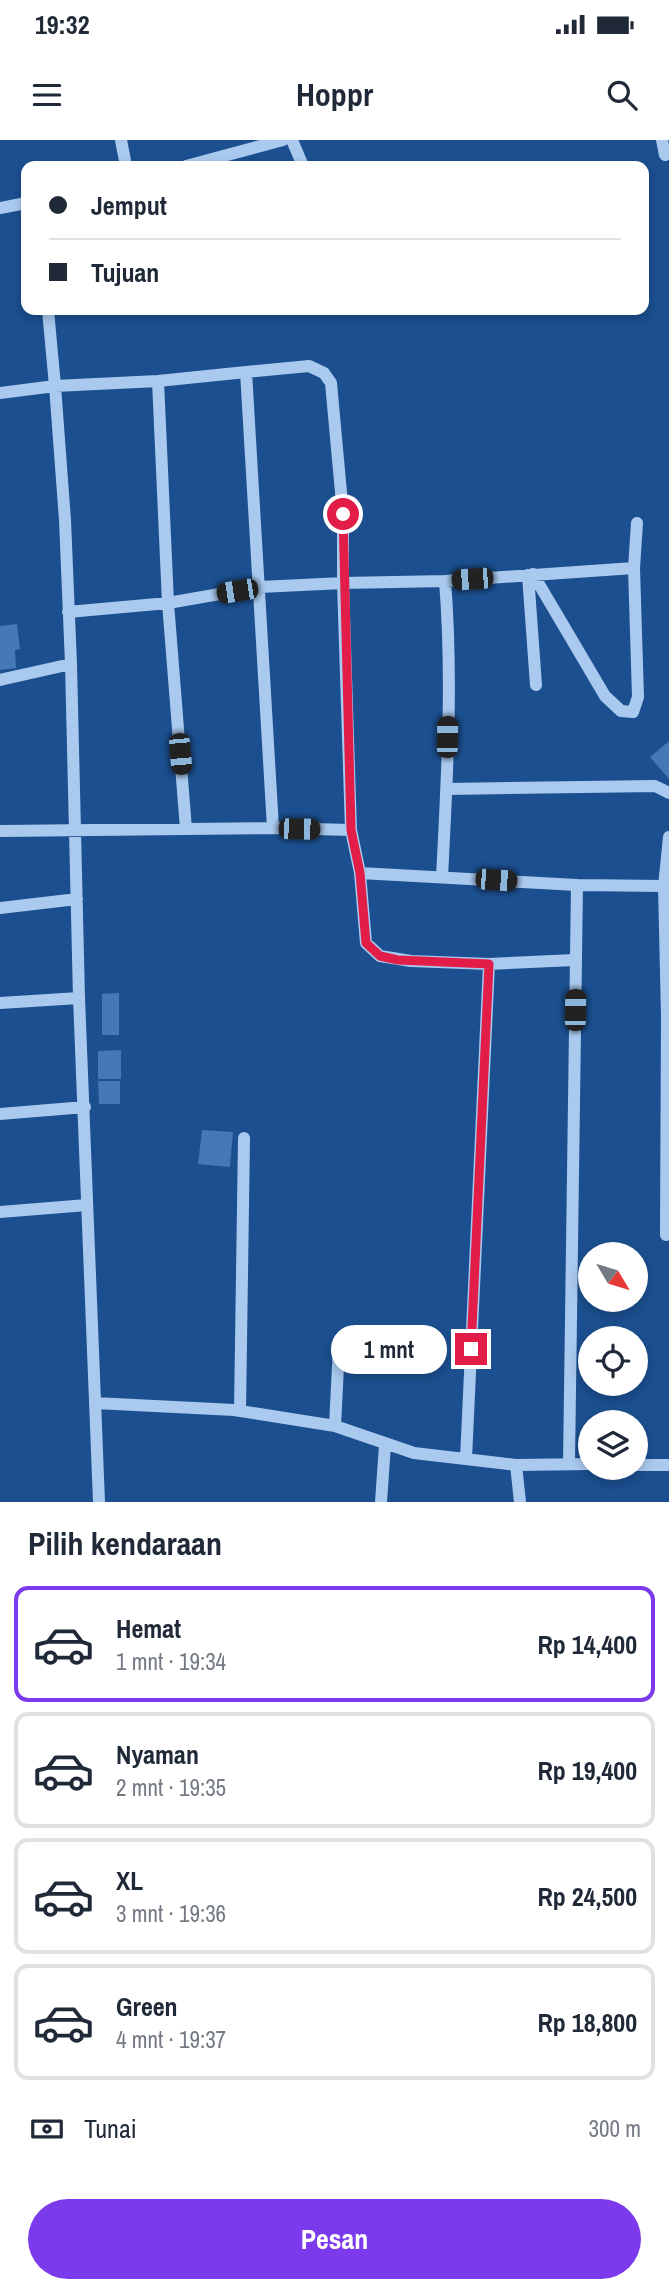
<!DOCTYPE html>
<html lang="id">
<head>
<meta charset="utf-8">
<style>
	:root { --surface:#fff; --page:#f2f2f3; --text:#1f2937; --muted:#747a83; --line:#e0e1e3; --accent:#7c3aed }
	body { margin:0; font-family:"Archivo Narrow",sans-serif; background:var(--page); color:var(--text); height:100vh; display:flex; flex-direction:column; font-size:26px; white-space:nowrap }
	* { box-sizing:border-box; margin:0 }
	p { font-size:23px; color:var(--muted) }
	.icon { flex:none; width:38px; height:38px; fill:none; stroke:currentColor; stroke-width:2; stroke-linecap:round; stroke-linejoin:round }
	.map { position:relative; height:1362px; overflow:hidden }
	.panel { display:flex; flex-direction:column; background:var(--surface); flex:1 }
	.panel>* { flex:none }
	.hud { position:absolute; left:21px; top:21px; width:628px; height:154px; border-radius:14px; box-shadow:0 4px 10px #0003; display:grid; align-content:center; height:154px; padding:0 28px; background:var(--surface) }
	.needle { width:46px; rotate:128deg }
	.tools { position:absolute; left:578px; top:1102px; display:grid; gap:14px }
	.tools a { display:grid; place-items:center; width:70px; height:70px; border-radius:50%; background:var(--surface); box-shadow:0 4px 10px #0003; font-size:35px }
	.end { position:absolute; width:32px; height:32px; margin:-16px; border:9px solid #e11d48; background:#fff; box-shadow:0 0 0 4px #fff }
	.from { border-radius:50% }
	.bubble { position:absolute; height:49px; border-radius:24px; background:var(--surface); box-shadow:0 4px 10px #0003; font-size:23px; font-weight:700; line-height:49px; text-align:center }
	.car { position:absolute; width:21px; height:42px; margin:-21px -10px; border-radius:9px; box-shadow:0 0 5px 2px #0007; background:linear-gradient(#222 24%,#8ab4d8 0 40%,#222 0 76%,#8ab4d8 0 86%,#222 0) }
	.hud b { display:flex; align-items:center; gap:24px; height:66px; font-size:26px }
	.hud b+b { border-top:2px solid var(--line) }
	.hud i { width:18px; height:18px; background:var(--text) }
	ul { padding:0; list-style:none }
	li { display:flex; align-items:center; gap:21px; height:116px; margin:0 14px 10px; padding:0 14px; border:4px solid var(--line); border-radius:14px }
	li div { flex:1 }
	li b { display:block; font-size:26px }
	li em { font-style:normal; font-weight:700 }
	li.selected { border-color:var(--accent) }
	li>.icon { width:63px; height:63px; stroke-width:1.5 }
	h2 { padding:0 28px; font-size:32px; line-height:84px }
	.pay { display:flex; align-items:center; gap:18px; height:77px; padding:0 28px; font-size:26px }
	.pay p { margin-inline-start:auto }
	.cta { display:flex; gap:14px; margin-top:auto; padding:14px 28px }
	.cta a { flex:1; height:80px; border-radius:42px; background:var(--accent); color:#fff; font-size:28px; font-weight:700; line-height:80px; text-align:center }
	.status { display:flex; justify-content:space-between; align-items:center; height:49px; padding:0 35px; background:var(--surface); direction:ltr }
	.status svg { height:19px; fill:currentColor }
	header { display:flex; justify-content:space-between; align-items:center; height:91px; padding:0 28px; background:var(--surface); font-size:32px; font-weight:700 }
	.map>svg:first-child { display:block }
</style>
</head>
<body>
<div class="status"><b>19:32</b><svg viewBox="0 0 49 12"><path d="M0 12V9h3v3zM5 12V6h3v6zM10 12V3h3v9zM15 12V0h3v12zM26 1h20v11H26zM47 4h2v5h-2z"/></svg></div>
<header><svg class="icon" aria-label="menu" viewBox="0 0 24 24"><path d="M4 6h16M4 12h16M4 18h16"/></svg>Hoppr<svg class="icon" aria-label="search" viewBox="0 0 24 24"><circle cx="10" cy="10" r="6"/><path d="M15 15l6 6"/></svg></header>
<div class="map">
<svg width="669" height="1362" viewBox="0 0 669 1362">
	<rect width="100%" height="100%" fill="#1b4f8f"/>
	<path fill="#4478b7" d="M 17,484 L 20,509 L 15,510 L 16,528 L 0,530 L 0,486 Z
		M 669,601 L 669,639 L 650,617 Z
		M 119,853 L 119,895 L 102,895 L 102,854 Z
		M 121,910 L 121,939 L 98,939 L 98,911 Z
		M 98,941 L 120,941 L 120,964 L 99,964 Z
		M 202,990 L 233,992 L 230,1027 L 198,1024 Z"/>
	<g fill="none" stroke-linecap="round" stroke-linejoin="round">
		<path stroke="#a9c9ee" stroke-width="12" d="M 121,0 L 126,26
			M 292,0 L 303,26
			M 662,0 L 665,15
			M 186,26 L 283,0
			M 0,68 L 26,63
			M 48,170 L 55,246 L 158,241 L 246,232 L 273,688
			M 246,232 L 309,226 L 324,233 L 331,243 L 343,374 L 343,443 L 445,441 C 453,540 447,639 442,737
			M 158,241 L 168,463 L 186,689
			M 0,253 L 55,246 L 65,380 L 71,524 L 79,858 L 99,1362
			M 533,434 L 605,556 L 621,571 L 633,572 L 638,557 L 634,428 L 637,383
			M 528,435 L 536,545
			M 445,441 L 634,428
			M 68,472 L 168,463 L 260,447 L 343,443 L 351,690 L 360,733 L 366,803 L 380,816 L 411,821 L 489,824 L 575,820
			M 0,540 L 71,524
			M 447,649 L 655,646 L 669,653
			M 0,691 L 273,688 L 351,690
			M 360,733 L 577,745 L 664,746 L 667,876 L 666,1095
			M 664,746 L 669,697
			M 0,768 L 77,759
			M 0,863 L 79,858
			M 0,974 L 85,967
			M 0,1072 L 87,1065
			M 95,1263 L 234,1270 L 335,1286 L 414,1313 L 516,1325 L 590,1324
			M 240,1271 L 244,998
			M 335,1286 L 339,1206
			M 466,1319 L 489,824
			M 569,1323 L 577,745
			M 516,1325 L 520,1362
			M 635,1325 L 669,1325
			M 381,1362 L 385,1305"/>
	</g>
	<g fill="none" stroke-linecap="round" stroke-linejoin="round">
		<path stroke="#e11d48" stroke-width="9" d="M 343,374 L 351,690 L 360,733 L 366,803 L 380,816 L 398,820 L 489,824 L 471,1209"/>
	</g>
</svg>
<div class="tools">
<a><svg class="needle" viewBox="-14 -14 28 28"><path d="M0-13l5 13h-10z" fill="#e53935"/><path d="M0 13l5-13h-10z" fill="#747a83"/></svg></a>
<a><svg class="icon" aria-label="locate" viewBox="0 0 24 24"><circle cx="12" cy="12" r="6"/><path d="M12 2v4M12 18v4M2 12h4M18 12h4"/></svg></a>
<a><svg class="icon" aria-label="layers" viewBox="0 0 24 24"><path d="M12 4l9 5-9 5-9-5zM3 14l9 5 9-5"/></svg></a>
</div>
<i class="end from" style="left:343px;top:374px"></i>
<i class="end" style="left:471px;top:1209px"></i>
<div class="bubble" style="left:331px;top:1185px;width:116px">1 mnt</div>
<i class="car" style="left:472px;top:439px;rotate:266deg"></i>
<i class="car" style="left:237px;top:451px;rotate:261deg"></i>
<i class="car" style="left:447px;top:597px;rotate:1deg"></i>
<i class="car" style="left:180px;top:614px;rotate:175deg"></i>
<i class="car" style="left:299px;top:689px;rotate:91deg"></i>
<i class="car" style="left:496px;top:740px;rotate:94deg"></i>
<i class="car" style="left:575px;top:870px;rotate:1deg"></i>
<div class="hud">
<b><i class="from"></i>Jemput</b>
<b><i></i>Tujuan</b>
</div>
</div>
<section class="panel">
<h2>Pilih kendaraan</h2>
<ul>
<li class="selected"><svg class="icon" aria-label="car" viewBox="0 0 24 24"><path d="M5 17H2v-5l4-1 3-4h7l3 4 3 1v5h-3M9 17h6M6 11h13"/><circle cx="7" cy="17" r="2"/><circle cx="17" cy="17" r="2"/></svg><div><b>Hemat</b><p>1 mnt · 19:34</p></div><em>Rp 14,400</em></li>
<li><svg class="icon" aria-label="car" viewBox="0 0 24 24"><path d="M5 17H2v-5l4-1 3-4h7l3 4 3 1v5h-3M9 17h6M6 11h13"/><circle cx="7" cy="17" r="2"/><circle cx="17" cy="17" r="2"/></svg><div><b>Nyaman</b><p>2 mnt · 19:35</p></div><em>Rp 19,400</em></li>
<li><svg class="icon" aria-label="car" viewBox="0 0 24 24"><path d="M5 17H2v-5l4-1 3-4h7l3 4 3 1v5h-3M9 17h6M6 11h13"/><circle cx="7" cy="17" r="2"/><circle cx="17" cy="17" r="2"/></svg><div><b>XL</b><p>3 mnt · 19:36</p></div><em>Rp 24,500</em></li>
<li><svg class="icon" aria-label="car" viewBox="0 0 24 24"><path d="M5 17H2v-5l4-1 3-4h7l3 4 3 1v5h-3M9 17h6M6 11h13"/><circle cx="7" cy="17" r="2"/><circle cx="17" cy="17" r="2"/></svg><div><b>Green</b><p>4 mnt · 19:37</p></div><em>Rp 18,800</em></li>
</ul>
<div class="pay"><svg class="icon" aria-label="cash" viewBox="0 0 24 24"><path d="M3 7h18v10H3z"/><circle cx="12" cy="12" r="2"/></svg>Tunai<p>300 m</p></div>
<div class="cta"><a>Pesan</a></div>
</section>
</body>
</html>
